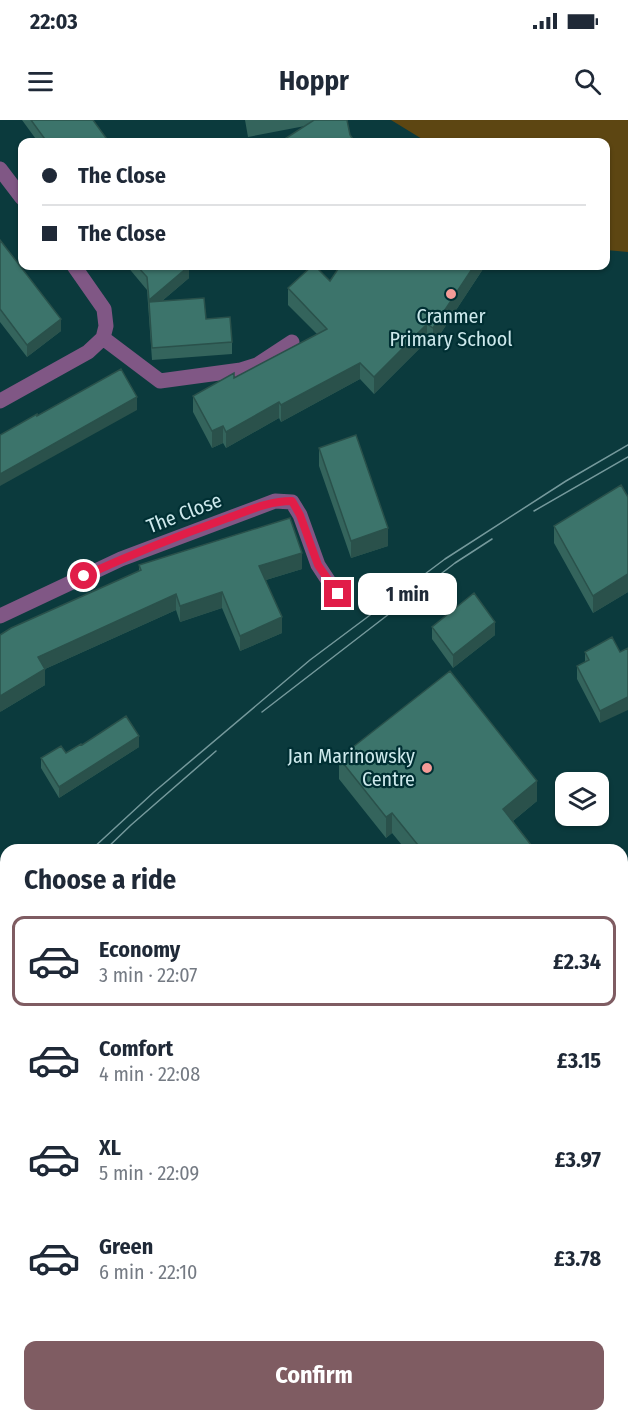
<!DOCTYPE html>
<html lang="en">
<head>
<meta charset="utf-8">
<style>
	:root { --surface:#fff; --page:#f6f6f7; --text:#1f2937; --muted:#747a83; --line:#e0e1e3; --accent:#7f5c62 }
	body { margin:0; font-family:"Fira Sans Condensed",sans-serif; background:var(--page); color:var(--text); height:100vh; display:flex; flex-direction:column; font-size:22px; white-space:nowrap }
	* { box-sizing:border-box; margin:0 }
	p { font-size:20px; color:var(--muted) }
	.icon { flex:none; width:33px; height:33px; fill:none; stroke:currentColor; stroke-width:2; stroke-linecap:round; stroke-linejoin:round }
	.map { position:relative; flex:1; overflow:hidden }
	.drawer { position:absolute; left:0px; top:724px; width:628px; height:578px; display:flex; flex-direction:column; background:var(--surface); border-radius:18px 18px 0 0; box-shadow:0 2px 4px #0004 }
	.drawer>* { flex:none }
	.banner { position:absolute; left:18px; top:18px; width:592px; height:132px; border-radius:12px; box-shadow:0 2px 4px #0004; display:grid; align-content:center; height:132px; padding:0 24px; background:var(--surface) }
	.tools { position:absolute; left:555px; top:652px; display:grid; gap:12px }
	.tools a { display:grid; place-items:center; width:54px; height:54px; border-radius:12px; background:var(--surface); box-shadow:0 2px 4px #0004; font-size:30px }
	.end { position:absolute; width:27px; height:27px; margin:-14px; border:8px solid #e11d48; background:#fff; box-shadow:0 0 0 3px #fff }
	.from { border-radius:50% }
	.bubble { position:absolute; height:42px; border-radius:12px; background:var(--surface); box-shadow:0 2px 4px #0004; font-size:20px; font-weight:700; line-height:42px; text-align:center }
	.banner b { display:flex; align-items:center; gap:21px; height:57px; font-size:22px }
	.banner b+b { border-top:2px solid var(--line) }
	.banner i { width:15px; height:15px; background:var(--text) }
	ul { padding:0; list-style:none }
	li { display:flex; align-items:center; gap:18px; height:90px; margin:0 12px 9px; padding:0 12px; border:3px solid transparent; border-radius:12px }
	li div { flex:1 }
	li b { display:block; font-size:22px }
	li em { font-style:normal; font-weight:700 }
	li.on { border-color:var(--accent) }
	li>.icon { width:54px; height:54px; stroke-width:1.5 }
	h2 { padding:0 24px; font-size:27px; line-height:72px }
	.button { display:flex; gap:12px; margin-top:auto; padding:12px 24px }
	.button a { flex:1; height:69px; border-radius:12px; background:var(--accent); color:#fff; font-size:24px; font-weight:700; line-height:69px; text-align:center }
	.status { display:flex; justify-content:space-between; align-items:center; height:42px; padding:0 30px; background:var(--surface); direction:ltr }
	.status svg { height:16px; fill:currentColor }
	header { display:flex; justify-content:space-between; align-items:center; height:78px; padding:0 24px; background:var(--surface); font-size:27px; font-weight:700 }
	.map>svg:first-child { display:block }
</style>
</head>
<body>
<div class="status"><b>22:03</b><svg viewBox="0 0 49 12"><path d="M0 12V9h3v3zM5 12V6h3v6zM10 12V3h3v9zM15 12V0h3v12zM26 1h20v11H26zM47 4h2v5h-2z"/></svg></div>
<header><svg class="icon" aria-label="menu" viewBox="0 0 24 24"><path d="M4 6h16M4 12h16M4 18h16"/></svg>Hoppr<svg class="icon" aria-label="search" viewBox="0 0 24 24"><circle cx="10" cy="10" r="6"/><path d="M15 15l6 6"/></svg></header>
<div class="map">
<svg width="628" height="1301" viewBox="0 0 628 1301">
	<rect width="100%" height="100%" fill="#0b3a3d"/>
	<path fill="#5d4612" d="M 391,0 L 628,0 L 628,132 L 606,130 L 606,22 L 427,22 Z
		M 623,1046 L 628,1053 L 628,1264 L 622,1255 Z"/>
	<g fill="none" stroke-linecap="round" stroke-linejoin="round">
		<path stroke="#805785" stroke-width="15" d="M 0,49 L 22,78
			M 103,218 L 160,261 L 241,250 L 257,245 L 292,222
			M 0,281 L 88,232 L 103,218 L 106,206 L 104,189 L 74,146
			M 0,496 L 121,439 L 275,381 L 292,382 L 300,395 L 318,445 L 337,474
			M 0,1209 L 6,1202
			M 440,1301 L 441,1296"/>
		<path stroke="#75999c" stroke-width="1.5" d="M 534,391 L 628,337
			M 262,592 L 455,443 L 492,419
			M 91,730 L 154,672 L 310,540 L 445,439 L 566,361 L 628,325
			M 105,730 L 131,705 L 216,631
			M 0,824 L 6,818
			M 0,838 L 6,832"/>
	</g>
	<path fill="#34645c" d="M 22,0 L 93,0 L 109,22 L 38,22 Z
		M 245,0 L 347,0 L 305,6 L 248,17 Z
		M 0,120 L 61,211 L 27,237 L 0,202 Z
		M 127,146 L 189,146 L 189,158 L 162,181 L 206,199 L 232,222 L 232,234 L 152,240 L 147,170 Z
		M 340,146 L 485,146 L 433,225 L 427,221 L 374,274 L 360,259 L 281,302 L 279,298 L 226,328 L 223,323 L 212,328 L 193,292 L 193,276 L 234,258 L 317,214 L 288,185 L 288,168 L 330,161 Z
		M 319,328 L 388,426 L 351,438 L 319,346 Z
		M 628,377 L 628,472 L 593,493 L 554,423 L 554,406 Z
		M 139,445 L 302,449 L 266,460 L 282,513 L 240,531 L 222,488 L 180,502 L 176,490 L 45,549 L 45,565 L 0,592 L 139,451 Z
		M 432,507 L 495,515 L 453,548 L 432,519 Z
		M 612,517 L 600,603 L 577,559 L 577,546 L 585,543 L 585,532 Z
		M 82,625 L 139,627 L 59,678 L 41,648 L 41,638 L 66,633 Z
		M 339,638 L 537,681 L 513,701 L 535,730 L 406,730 L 392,713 L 386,718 L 339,659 Z
		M 0,973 L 6,982 L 6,1069 L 0,1060 Z
		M 6,1268 L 6,1296 L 51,1296 L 44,1301 L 6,1301 L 0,1293 L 0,1272 Z
		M 516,1296 L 571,1296 L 575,1301 L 520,1301 Z"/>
	<path fill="#2a514b" d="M 189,146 L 189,158 L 149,192 L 149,182 L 149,192 L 149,180 Z
		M 474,146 L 485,146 L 433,225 L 433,208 Z
		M 61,199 L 61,211 L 27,237 L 27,225 Z
		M 427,204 L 427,221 L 374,274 L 374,257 Z
		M 360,243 L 360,259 L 281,302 L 281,285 Z
		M 137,277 L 137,290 L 0,366 L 0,354 Z
		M 279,282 L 279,298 L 226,328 L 226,312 Z
		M 223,306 L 223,323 L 212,328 L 212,311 Z
		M 388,408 L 388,426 L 351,438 L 351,421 Z
		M 302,433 L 302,449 L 259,462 L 259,446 Z
		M 628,454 L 628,472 L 593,493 L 593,476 Z
		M 222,472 L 222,488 L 180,502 L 180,486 Z
		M 176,474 L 176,490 L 45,549 L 45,565 L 0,592 L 0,576 L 38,537 Z
		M 282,497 L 282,513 L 240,531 L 240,516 Z
		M 495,502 L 495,515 L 453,548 L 453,535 Z
		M 628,577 L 628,590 L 600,603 L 600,591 Z
		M 139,616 L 139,627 L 59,678 L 59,667 Z
		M 537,661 L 537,681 L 503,709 L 503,689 Z
		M 392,693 L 392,713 L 386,718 L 386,697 Z
		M 624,927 L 624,947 L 622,949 L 622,928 Z
		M 6,945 L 6,952 L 0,956 L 0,949 Z
		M 33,1296 L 51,1296 L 44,1301 L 26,1301 Z
		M 341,1296 L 351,1296 L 347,1301 L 337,1301 Z"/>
	<path fill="#3c746b" stroke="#2a514b" stroke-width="1.5" d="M 31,0 L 93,0 L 109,22 L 47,22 Z
		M 314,0 L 347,0 L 350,15 L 355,22 L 280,22 Z
		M 0,120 L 61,199 L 27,225 L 0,189 Z
		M 137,146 L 189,146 L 149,180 L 147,157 Z
		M 312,146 L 315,146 L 330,161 L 340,146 L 474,146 L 433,208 L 427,204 L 374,257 L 360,243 L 281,285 L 279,282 L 226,312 L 223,306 L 212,311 L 193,276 L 234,253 L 234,258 L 327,209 L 288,168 Z
		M 204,178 L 206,199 L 230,197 L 232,222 L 152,228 L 149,182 Z
		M 121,249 L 137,277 L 0,354 L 0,315 L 37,294 L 37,296 Z
		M 356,315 L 388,408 L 351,421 L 319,328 Z
		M 621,365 L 628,377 L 628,454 L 593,476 L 554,406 Z
		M 290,398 L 302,433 L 259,446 L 282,497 L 240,516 L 222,472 L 180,486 L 176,474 L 38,537 L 45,549 L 0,576 L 0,515 L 11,508 L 141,450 L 139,445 Z
		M 474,473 L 495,502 L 453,535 L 432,507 Z
		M 612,517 L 620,532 L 628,528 L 628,577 L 600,591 L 577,546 L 589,540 L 585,532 Z
		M 450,551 L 537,661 L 503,689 L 535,730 L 422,730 L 392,693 L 386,697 L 339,638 Z
		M 126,596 L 139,616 L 59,667 L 41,638 L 61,626 L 66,633 L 81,624 L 82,625 Z
		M 0,926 L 6,935 L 6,945 L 0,949 Z
		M 0,973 L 6,982 L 6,1062 L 0,1053 Z
		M 6,1268 L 6,1288 L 0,1280 L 0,1272 Z
		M 12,1296 L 33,1296 L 26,1301 L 15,1301 Z
		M 291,1296 L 341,1296 L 337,1301 L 287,1301 Z
		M 524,1296 L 571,1296 L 575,1301 L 528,1301 Z"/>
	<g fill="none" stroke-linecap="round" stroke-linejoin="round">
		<path stroke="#e11d48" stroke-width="8" d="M 84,456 C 130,435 177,416 225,399 C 248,391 268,381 292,381 L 300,395 L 318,445 L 338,474"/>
	</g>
	<g fill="#f59b97" stroke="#002f33" stroke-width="2">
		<circle cx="451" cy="174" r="6"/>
		<circle cx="427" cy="648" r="6"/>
	</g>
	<g text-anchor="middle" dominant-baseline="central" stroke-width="4.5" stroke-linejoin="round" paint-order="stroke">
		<g font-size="20" fill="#cde9ec" stroke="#002f33">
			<text x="451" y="196">Cranmer<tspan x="451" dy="23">Primary School</tspan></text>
			<text x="415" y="636" text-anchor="end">Jan Marinowsky<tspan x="415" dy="23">Centre</tspan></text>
		</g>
		<g font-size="20" fill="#cde9ec" stroke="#002f33">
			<text transform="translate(184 393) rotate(-21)">The Close</text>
		</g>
	</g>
</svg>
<div class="tools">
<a><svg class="icon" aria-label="layers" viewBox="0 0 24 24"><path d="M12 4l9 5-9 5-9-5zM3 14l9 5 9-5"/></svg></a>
</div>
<i class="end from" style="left:84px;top:456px"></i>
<i class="end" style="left:338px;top:474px"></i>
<div class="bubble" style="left:358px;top:453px;width:99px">1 min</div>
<div class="banner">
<b><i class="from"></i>The Close</b>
<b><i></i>The Close</b>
</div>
<section class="drawer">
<h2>Choose a ride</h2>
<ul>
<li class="on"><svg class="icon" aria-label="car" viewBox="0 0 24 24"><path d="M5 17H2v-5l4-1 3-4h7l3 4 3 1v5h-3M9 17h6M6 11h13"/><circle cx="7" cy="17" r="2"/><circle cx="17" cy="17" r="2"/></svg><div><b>Economy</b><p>3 min · 22:07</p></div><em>£2.34</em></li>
<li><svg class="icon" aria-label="car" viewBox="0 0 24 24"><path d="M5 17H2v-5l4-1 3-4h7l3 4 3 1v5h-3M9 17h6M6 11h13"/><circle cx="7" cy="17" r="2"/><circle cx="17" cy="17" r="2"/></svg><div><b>Comfort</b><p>4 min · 22:08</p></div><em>£3.15</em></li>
<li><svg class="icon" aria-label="car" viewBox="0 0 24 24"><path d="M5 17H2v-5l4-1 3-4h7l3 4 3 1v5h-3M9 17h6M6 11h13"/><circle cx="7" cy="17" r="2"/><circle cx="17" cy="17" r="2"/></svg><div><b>XL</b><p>5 min · 22:09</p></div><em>£3.97</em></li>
<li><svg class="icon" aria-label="car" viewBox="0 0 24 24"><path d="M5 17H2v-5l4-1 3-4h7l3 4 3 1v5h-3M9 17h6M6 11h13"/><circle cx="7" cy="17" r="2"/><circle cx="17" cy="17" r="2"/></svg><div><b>Green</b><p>6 min · 22:10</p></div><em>£3.78</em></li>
</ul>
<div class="button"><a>Confirm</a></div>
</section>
</div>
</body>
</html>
